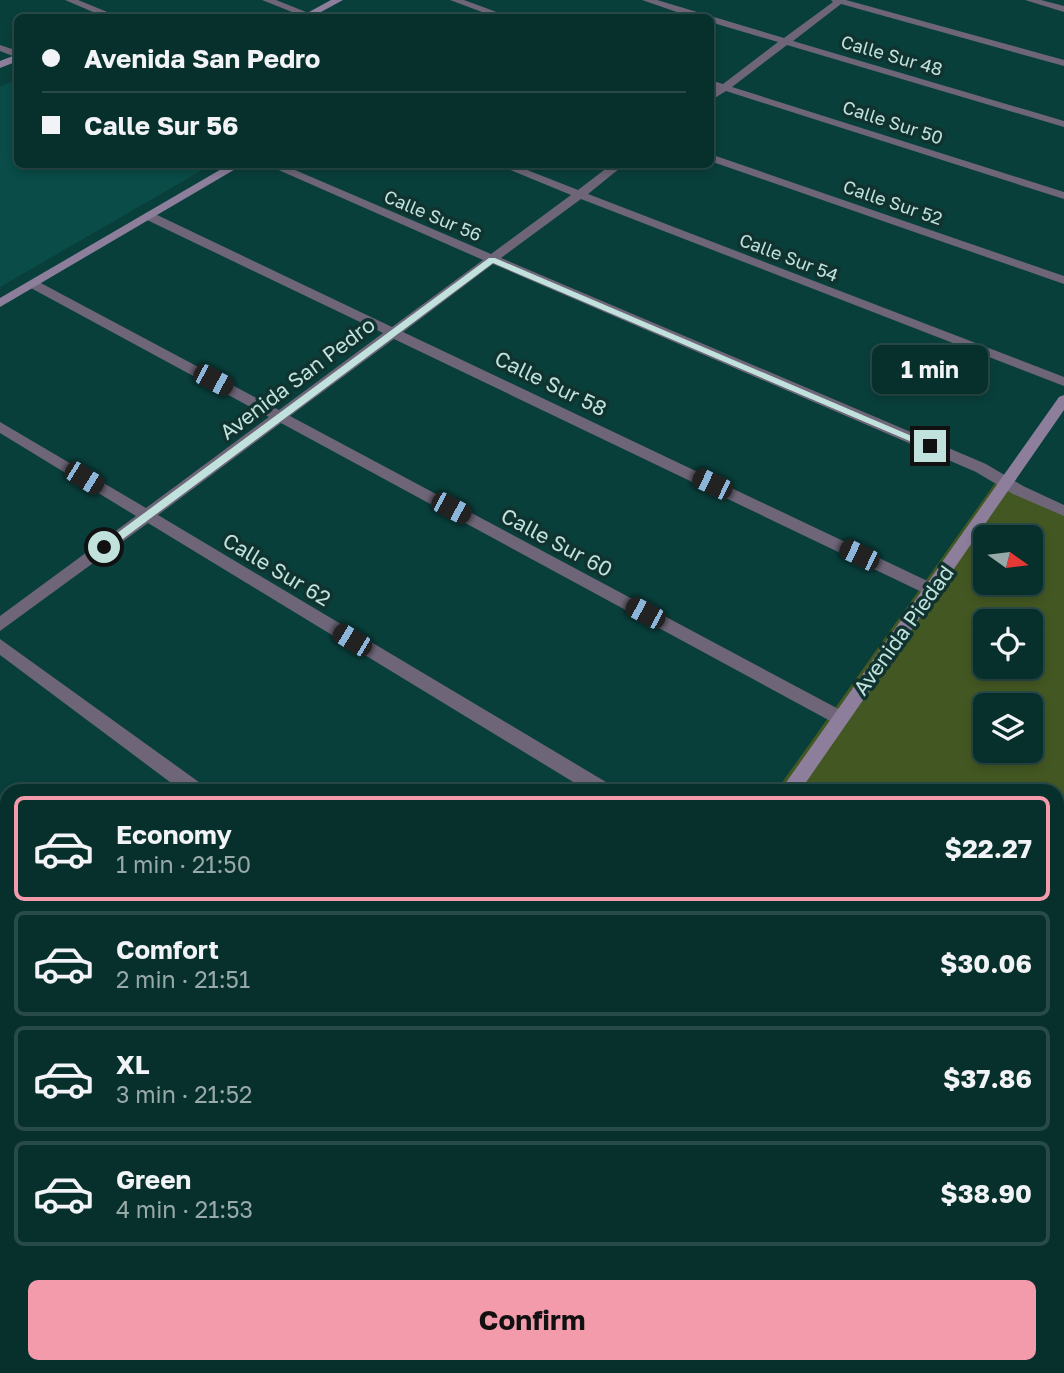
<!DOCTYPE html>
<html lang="en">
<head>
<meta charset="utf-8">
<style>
	:root { --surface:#072f2c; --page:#103734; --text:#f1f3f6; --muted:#98a9a9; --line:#284a48; --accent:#f39aab }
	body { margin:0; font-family:"Golos Text",sans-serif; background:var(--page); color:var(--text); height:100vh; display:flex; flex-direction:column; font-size:26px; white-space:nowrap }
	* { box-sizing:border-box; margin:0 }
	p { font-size:23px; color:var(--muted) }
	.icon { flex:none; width:38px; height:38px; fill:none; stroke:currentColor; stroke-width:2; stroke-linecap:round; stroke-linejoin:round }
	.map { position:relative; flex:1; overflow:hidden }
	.panel { position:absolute; left:0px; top:784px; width:1064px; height:590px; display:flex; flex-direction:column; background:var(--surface); border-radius:21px 21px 0 0; box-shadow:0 4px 10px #0003,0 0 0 2px var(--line) }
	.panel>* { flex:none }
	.banner { position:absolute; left:14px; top:14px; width:700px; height:154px; border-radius:10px; box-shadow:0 4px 10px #0003,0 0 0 2px var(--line); display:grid; align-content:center; height:154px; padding:0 28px; background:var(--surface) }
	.needle { width:46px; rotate:104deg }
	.buttons { position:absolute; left:973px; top:525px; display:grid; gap:14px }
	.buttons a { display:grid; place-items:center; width:70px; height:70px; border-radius:10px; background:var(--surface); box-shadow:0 4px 10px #0003,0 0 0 2px var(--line); font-size:35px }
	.end { position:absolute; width:32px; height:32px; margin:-16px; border:9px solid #c1e1dd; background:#111; box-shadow:0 0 0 4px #111 }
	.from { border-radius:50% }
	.bubble { position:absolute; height:49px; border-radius:10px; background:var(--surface); box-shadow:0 4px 10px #0003,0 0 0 2px var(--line); font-size:23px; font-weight:700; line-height:49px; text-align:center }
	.car { position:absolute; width:21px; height:42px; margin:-21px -10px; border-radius:9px; box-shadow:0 0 5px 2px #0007; background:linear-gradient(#222 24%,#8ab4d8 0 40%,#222 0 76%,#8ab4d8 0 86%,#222 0) }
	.banner b { display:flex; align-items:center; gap:24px; height:66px; font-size:26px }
	.banner b+b { border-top:2px solid var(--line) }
	.banner i { width:18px; height:18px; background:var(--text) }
	ul { padding:12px 0 0; list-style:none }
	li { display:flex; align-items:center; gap:21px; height:105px; margin:0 14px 10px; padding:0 14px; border:4px solid var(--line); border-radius:10px }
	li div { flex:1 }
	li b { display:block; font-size:26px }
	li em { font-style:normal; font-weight:700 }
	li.current { border-color:var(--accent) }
	li>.icon { width:63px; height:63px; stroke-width:1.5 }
	.primary-button { display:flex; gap:14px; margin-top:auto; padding:14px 28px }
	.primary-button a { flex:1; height:80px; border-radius:10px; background:var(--accent); color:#111; font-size:28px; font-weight:700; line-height:80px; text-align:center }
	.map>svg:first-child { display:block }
</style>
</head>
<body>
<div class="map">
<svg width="1064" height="1373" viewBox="0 0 1064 1373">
	<rect width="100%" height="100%" fill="#093f3b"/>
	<path fill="#094c48" d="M 17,79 L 18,164 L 211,165 L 0,287 L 0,87 Z"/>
	<path fill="#435722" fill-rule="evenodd" d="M 998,479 L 1064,508 L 1064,1373 L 363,1373 L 367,1367 L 1057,1367 L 1057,791 L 776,791 ZM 985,537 L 1031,537 L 1031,583 L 985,583 ZM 985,621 L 1031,621 L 1031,667 L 985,667 ZM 985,705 L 1031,705 L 1031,751 L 985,751 Z"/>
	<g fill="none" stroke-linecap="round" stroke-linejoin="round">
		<path fill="#6e6678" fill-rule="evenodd" d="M 65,0 L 78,0 L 117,16 L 107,18 Z
			M 262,0 L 276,0 L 321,18 L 307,18 Z
			M 450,0 L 464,0 L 513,18 L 498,18 Z
			M 642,0 L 657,0 L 784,38 L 833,2 L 831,0 L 846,0 L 1064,60 L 1064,66 L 841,4 L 793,41 L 1064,121 L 1064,127 L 787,45 L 732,87 L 1064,192 L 1064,199 L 726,91 L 710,101 L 710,93 L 716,88 L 710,87 L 710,80 L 723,84 L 778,42 L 710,22 L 710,18 L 694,18 Z
			M 1025,0 L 1041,0 L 1064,6 L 1064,12 Z
			M 0,45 L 18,51 L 18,58 L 0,51 Z
			M 710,154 L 1064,276 L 1064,284 L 710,161 Z
			M 265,164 L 281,164 L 491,254 L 571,195 L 496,164 L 512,164 L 578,190 L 612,164 L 625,164 L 588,194 L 1064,377 L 1064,386 L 581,199 L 501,258 L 986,464 L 1023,486 L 1064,505 L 1064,516 L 1013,494 L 976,472 L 493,264 L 403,332 L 938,586 L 940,590 L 938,594 L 926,594 L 394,339 L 290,416 L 846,713 L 849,718 L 846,723 L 840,725 L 834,723 L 281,423 L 158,515 L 611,785 L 613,791 L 588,791 L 148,523 L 0,631 L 0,616 L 136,516 L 0,433 L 0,422 L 146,508 L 269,417 L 29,287 L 29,281 L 37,281 L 279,410 L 383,333 L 145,219 L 145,213 L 153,213 L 392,327 L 483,260 Z
			M 0,639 L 203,785 L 205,791 L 182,791 L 0,655 Z
			M 0,974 L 7,977 L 7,1000 L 0,997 Z"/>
		<path fill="#8d7f9c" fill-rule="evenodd" d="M 331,0 L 343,0 L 310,18 L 298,18 Z
			M 109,15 L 119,18 L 105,18 Z
			M 18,54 L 18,61 L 0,68 L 0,61 Z
			M 230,164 L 244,164 L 0,307 L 0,298 Z
			M 1064,395 L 1064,410 L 800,791 L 780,791 L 1059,397 Z
			M 371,1367 L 398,1367 L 395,1373 L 368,1373 Z"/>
	</g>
	<path fill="#c1e1dd" d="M 489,258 L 495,258 L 935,446 L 926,448 L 493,263 L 108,550 L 101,550 L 101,545 Z"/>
	<g text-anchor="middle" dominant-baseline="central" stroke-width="7" stroke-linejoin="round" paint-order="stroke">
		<g font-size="18" fill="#c1e1dd" stroke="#103330">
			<text transform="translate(892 55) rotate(16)">Calle Sur 48</text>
			<text transform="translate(893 122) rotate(18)">Calle Sur 50</text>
			<text transform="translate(893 202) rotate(19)">Calle Sur 52</text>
			<text transform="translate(433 215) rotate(23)">Calle Sur 56</text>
			<text transform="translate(789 257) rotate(21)">Calle Sur 54</text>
		</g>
		<g font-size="21" fill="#c1e1dd" stroke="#103330">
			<text transform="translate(297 378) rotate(-37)">Avenida San Pedro</text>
			<text transform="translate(551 383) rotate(26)">Calle Sur 58</text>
			<text transform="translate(557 542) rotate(28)">Calle Sur 60</text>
			<text transform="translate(277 569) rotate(31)">Calle Sur 62</text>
			<text transform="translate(903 630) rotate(-54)">Avenida Piedad</text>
		</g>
	</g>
</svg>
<div class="buttons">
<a><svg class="needle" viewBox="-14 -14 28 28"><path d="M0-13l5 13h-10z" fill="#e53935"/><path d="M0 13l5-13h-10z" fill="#98a9a9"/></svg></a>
<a><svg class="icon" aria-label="locate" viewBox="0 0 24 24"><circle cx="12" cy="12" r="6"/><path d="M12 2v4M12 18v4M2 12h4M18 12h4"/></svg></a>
<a><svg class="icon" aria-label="layers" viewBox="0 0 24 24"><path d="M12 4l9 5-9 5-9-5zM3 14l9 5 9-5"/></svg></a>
</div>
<i class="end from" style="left:104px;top:547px"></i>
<i class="end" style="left:930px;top:446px"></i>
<div class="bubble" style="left:872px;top:345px;width:116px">1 min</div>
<i class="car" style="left:213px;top:380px;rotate:118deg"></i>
<i class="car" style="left:84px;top:478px;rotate:122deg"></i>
<i class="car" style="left:712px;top:484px;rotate:296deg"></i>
<i class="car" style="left:451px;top:508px;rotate:118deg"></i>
<i class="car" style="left:859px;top:555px;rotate:296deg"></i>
<i class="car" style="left:645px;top:613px;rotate:298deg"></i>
<i class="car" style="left:352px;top:640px;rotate:301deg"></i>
<div class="banner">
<b><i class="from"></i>Avenida San Pedro</b>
<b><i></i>Calle Sur 56</b>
</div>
<section class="panel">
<ul>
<li class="current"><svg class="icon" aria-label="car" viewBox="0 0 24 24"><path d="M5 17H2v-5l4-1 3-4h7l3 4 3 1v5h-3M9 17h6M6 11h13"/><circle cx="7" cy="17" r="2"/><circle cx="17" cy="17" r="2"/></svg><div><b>Economy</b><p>1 min · 21:50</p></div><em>$22.27</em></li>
<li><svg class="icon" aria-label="car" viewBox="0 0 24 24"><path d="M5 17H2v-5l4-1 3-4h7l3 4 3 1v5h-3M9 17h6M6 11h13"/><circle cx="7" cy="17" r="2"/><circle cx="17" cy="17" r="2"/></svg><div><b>Comfort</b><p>2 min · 21:51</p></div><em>$30.06</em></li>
<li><svg class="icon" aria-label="car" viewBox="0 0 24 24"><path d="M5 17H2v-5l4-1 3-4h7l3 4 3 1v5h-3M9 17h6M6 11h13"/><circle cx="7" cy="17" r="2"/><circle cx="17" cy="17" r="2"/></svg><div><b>XL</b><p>3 min · 21:52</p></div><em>$37.86</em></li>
<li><svg class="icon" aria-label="car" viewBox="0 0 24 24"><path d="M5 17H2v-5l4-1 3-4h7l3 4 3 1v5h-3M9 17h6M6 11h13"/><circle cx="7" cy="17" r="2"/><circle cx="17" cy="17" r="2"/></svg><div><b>Green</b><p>4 min · 21:53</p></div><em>$38.90</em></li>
</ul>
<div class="primary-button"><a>Confirm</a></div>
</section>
</div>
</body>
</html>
